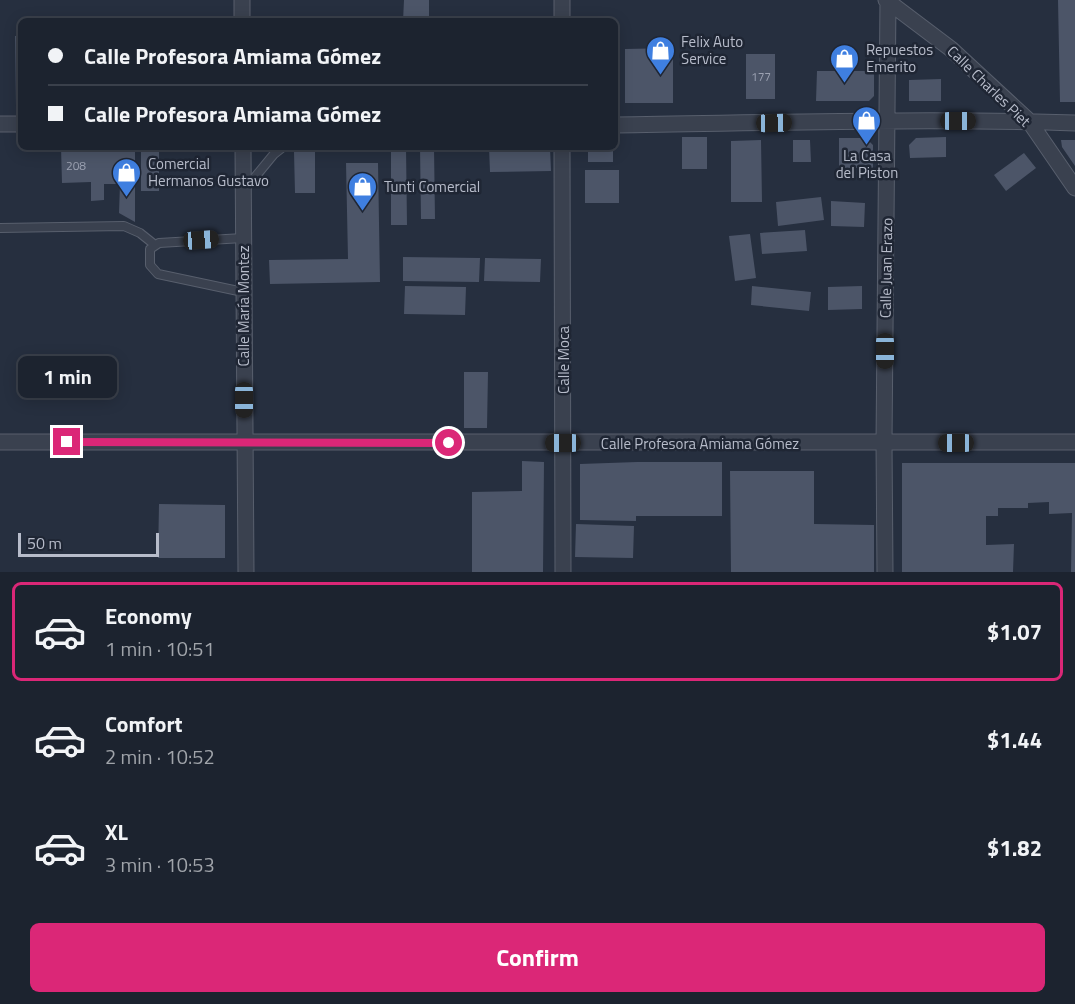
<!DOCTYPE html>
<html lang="en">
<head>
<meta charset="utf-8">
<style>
	:root { --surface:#1c232f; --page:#252b37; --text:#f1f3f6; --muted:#a0a4aa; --line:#3a404b; --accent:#db2777 }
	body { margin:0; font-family:"Titillium Web",sans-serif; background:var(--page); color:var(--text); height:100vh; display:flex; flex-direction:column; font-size:22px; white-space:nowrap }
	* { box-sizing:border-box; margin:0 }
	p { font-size:20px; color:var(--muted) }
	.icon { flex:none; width:33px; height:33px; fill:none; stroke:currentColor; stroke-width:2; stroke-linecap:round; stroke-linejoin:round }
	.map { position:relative; height:572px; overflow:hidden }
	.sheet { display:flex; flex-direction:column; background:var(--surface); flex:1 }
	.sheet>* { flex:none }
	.banner { position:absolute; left:18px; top:18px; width:600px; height:132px; border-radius:9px; box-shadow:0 3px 15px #0003,0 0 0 2px var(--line); display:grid; align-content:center; height:132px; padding:0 30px; background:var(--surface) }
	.scale { position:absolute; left:18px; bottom:15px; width:141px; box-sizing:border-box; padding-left:6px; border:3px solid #b7bcca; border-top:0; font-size:16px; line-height:21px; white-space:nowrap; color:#b7bcca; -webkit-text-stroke:4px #1f2634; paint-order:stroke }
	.end { position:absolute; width:27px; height:27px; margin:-14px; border:8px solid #db2777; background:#fff; box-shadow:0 0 0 3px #fff }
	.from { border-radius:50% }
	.bubble { position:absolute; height:42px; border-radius:9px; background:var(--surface); box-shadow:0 3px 15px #0003,0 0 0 2px var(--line); font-size:20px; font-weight:700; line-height:42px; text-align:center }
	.car { position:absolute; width:18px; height:36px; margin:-18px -9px; border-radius:8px; box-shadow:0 0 4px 2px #0007; background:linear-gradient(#222 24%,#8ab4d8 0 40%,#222 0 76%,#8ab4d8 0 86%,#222 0) }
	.banner b { display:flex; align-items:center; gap:21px; height:57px; font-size:22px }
	.banner b+b { border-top:2px solid var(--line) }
	.banner i { width:15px; height:15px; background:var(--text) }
	ul { padding:10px 0 0; list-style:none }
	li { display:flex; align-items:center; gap:18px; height:99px; margin:0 12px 9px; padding:0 18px; border:3px solid transparent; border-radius:9px }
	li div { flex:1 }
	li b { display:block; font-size:22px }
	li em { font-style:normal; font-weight:700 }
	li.active { border-color:var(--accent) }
	li>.icon { width:54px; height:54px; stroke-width:1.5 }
	.action { display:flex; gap:12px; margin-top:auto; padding:12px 30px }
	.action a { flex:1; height:69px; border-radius:9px; background:var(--accent); color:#fff; font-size:24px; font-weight:700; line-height:69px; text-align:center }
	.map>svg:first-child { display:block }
</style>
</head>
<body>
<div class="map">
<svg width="1075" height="572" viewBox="0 0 1075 572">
	<rect width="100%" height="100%" fill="#262f3f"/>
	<path fill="#4c5568" d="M 404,0 L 429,0 L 429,21 L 403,21 Z
		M 1058,0 L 1075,0 L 1075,102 L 1060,102 Z
		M 15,36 L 21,36 L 21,106 L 16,106 Z
		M 673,48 L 673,103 L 625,103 L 625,49 Z
		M 746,54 L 775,54 L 775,99 L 746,99 Z
		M 817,71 L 874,71 L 874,96 L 869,101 L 816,101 Z
		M 941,79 L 941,101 L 909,101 L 909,80 Z
		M 682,137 L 707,137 L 707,169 L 682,169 Z
		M 946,137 L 946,157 L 910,158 L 909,145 L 916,138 Z
		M 839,138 L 866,138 L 873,145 L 873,168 L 839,168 Z
		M 761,140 L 762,202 L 731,202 L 731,141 Z
		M 793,140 L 810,140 L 811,162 L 793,162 Z
		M 1061,140 L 1075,140 L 1075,166 L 1062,147 Z
		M 61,147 L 135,147 L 135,222 L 119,213 L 120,184 L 104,184 L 104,200 L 91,201 L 91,182 L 62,183 Z
		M 141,147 L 159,147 L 159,191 L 141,191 Z
		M 391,147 L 406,147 L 407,225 L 391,225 Z
		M 420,147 L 434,147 L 435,219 L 421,219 Z
		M 489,147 L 550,147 L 551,171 L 490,172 Z
		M 588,147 L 613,147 L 613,162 L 588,162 Z
		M 294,152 L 315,152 L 315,193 L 295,193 Z
		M 1024,153 L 1036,168 L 1006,191 L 994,175 Z
		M 346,163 L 378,163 L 380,282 L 270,284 L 269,260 L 348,259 Z
		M 585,170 L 619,170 L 619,203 L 585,203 Z
		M 821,197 L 824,220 L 778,226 L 776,202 Z
		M 831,201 L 865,203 L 864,227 L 831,226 Z
		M 805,230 L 807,251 L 762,254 L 760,233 Z
		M 750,234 L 756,278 L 735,281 L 729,236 Z
		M 403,257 L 480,258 L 479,282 L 403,281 Z
		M 485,258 L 541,259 L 540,282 L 484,281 Z
		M 405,286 L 466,287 L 465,315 L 404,314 Z
		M 752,286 L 811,292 L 809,311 L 751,305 Z
		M 862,286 L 862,309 L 828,310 L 828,287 Z
		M 464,372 L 488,372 L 487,428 L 464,428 Z
		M 522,461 L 544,462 L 543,572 L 472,572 L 472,492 L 522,491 Z
		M 637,462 L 722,462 L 722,516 L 636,516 L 636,521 L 580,520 L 580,464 Z
		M 902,463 L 1075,463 L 1075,572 L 1071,572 L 1072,513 L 1049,514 L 1049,502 L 1028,503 L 1028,508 L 998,508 L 998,516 L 986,516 L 986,545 L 1014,544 L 1013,572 L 902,572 Z
		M 730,471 L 814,471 L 814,524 L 874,525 L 874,572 L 731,572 Z
		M 159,504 L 225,505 L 225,558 L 158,558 Z
		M 576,524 L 634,526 L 633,558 L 575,557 Z"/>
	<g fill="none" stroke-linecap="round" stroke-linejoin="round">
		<defs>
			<path id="service" d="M 246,188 L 274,154 L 283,147
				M 0,228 L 124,226 L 140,233 L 155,245
				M 243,238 L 159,243 L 150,249 L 150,265 L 158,274 L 243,292"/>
			<path id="minor" d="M 242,0 L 242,21
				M 562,0 L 562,21
				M 886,0 L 951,49 L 1029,121 L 1075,188
				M 0,124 L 21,124
				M 615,125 C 768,123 922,118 1075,123
				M 243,147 L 246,572
				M 562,147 L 563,572
				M 0,442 L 1075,442
				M 885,572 L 884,443 L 888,0"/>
		</defs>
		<use href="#service" stroke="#585f6d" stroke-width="10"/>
		<use href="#minor" stroke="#585f6d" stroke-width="17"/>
		<use href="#service" stroke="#3a414f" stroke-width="8"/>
		<use href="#minor" stroke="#3a414f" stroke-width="15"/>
	</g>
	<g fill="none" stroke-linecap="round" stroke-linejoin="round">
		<path stroke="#db2777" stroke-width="8" d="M 67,442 L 449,443"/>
	</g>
	<defs>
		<symbol id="shop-pin" viewBox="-11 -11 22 30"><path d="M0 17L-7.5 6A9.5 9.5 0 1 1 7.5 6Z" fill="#3f7fe0" stroke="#1f2634"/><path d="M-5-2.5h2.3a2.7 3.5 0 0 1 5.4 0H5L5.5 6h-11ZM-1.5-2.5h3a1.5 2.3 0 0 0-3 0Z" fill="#fff"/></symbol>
	</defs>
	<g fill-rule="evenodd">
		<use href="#shop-pin" x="644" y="34" width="33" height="45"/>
		<use href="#shop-pin" x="828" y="42" width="33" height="45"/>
		<use href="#shop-pin" x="850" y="104" width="33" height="45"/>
		<use href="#shop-pin" x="110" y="156" width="33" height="45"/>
		<use href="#shop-pin" x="346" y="170" width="33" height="45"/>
	</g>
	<g text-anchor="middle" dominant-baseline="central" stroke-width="5" stroke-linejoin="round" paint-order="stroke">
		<g font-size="12" fill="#9ca2b2">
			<text x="761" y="76">177</text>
			<text x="76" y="165">208</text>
		</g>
		<g font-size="15" fill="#b7bcca" stroke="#1f2634" text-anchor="start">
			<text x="681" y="41">Felix Auto<tspan x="681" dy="17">Service</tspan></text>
			<text x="866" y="49">Repuestos<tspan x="866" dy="17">Emerito</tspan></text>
			<text x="867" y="155" text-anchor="middle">La Casa<tspan x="867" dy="17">del Piston</tspan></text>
			<text x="148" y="163">Comercial<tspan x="148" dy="17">Hermanos Gustavo</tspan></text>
			<text x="384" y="186">Tunti Comercial</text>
		</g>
		<g font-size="15" fill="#b7bcca" stroke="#1f2634">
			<text transform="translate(989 86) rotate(44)">Calle Charles Piet</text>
			<text transform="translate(886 268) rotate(-89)">Calle Juan Erazo</text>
			<text transform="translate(243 306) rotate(-90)">Calle María Montez</text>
			<text transform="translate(563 360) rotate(-90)">Calle Moca</text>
			<text x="700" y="443">Calle Profesora Amiama Gómez</text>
		</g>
	</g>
</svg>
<div class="scale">50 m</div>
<i class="end from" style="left:449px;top:443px"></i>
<i class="end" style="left:67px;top:442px"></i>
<div class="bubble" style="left:18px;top:356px;width:99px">1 min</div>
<i class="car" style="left:958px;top:121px;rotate:90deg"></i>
<i class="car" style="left:774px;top:123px;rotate:89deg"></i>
<i class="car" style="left:201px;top:240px;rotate:86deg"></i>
<i class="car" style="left:885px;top:351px;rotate:180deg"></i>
<i class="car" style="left:244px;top:400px;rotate:180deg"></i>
<i class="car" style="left:563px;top:443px;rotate:270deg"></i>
<i class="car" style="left:956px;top:443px;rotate:270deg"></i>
<div class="banner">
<b><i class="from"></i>Calle Profesora Amiama Gómez</b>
<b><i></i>Calle Profesora Amiama Gómez</b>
</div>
</div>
<section class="sheet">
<ul>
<li class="active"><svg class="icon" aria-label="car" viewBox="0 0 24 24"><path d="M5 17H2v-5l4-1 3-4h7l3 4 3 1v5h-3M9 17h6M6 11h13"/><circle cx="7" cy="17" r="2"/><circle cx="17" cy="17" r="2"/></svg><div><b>Economy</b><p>1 min · 10:51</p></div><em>$1.07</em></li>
<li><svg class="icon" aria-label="car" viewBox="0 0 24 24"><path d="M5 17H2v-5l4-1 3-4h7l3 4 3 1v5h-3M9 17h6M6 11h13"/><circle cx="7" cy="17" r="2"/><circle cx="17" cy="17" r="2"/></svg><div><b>Comfort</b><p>2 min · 10:52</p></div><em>$1.44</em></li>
<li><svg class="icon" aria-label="car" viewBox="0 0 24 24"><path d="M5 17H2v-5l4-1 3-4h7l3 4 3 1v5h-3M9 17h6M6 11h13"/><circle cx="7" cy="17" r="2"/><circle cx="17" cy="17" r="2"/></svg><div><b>XL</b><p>3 min · 10:53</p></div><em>$1.82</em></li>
</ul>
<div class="action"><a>Confirm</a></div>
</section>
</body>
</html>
